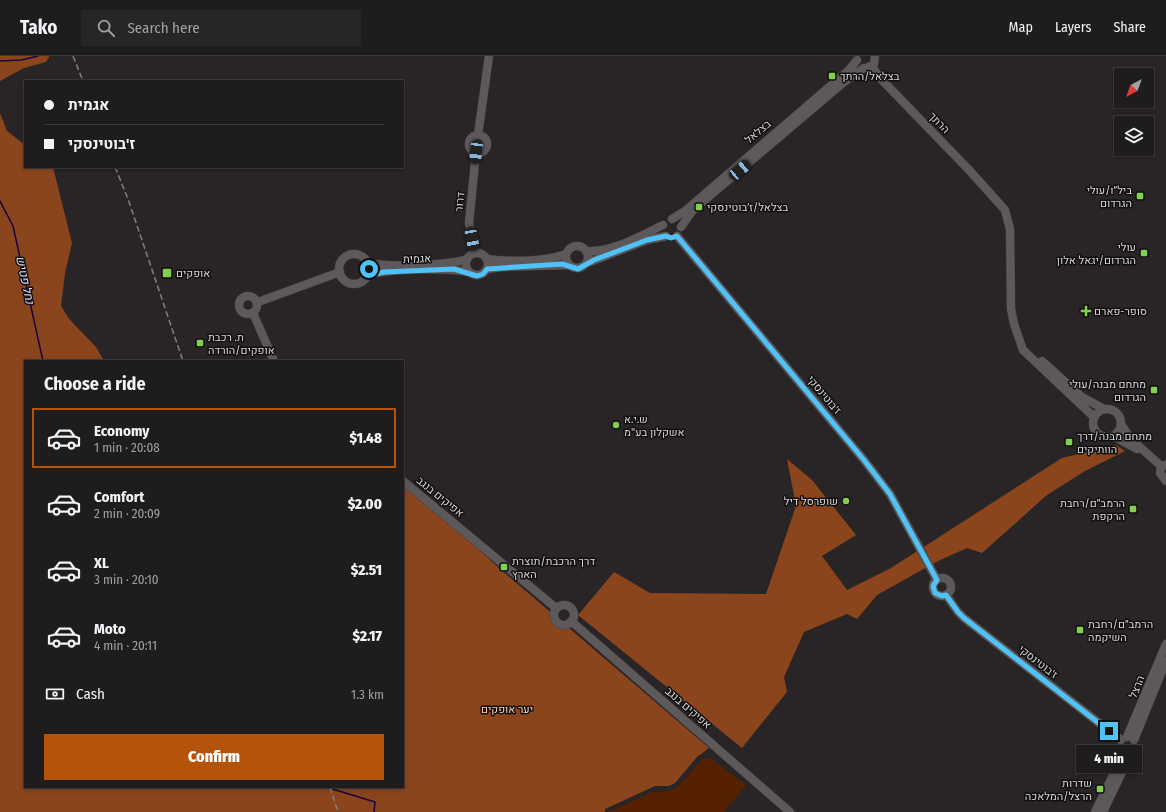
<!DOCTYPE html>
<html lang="en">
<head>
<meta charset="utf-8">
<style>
	:root { --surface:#1f1c1d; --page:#272526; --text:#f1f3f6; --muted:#a1a1a4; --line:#3c3a3b; --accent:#b45309 }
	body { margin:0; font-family:"Fira Sans Condensed",Heebo,sans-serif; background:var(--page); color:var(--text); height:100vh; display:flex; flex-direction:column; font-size:15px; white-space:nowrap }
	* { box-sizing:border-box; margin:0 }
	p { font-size:13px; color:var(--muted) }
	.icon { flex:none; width:22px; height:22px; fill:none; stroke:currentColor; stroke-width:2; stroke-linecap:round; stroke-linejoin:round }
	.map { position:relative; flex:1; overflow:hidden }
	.side { position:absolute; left:24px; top:304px; width:380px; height:428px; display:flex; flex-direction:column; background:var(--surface); border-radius:0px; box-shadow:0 2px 6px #0003,0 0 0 1px var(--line) }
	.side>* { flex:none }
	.top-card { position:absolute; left:24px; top:24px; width:380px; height:88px; border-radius:0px; box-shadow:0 2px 6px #0003,0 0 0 1px var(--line); display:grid; align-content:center; height:88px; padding:0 20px; background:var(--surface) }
	.needle { width:26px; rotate:221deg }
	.tools { position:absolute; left:1114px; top:12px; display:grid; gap:8px }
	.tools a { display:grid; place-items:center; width:40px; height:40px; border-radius:0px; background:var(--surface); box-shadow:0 2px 6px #0003,0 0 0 1px var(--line); font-size:20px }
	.end { position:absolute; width:18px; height:18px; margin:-9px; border:5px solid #4fc3f7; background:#111; box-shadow:0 0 0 2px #111 }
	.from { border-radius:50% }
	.bubble { position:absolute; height:28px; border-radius:0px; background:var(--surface); box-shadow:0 2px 6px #0003,0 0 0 1px var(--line); font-size:13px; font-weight:800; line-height:28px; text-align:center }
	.car { position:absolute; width:12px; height:24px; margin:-12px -6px; border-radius:5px; box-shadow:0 0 3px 1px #0007; background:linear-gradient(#222 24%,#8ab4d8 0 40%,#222 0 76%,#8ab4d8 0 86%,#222 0) }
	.top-card b { display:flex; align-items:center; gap:14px; height:38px; font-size:15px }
	.top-card b+b { border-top:1px solid var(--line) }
	.top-card i { width:10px; height:10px; background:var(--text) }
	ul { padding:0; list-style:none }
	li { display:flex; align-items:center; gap:12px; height:60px; margin:0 8px 6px; padding:0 12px; border:2px solid transparent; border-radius:0px }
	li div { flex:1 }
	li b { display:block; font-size:15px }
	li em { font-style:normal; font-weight:800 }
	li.active { border-color:var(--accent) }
	li>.icon { width:36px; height:36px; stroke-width:1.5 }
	h2 { padding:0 20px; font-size:18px; line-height:48px }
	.pay { display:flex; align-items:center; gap:10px; height:44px; padding:0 20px; font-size:15px }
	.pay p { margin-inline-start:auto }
	.cta { display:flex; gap:8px; margin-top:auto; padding:8px 20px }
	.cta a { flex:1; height:46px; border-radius:0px; background:var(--accent); color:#fff; font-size:16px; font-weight:800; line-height:46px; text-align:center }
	header { display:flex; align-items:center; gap:24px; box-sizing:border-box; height:56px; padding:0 20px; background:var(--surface); border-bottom:1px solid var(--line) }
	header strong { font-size:19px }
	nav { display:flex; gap:22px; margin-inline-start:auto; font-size:14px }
	.search { width:280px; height:36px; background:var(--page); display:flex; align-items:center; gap:10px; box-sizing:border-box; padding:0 14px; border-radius:0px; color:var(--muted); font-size:15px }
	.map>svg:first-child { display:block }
</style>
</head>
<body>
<header>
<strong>Tako</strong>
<div class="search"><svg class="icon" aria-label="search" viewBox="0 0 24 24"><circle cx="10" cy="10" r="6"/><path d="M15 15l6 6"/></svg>Search here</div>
<nav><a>Map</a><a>Layers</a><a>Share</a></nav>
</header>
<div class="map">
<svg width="1166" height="756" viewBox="0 0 1166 756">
	<rect width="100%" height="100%" fill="#292527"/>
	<path fill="#562100" d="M 710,702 L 746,729 L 724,756 L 609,756 L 652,736 L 668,735 L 677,732 L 703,703 Z"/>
	<path fill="#8b451d" d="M 0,0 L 49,0 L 49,1 L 46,6 L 24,12 L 0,25 Z
		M 0,57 L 7,75 L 25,89 L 25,111 L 53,111 L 72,187 L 65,217 L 61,250 L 70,264 L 96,291 L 104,305 L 25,305 L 25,731 L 403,731 L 403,430 L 460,476 L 500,513 L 709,692 L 697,701 L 675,727 L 669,730 L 655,730 L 605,753 L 605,756 L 0,756 Z
		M 1116,389 L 1125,395 L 1085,415 L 1047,439 L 982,497 L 967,492 L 938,505 L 877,539 L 857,563 L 847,558 L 804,576 L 784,621 L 787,636 L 742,692 L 578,559 L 614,516 L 650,537 L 766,538 L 796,450 L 787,403 L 812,424 L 856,479 L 822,500 L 847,534 L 891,512 L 1062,402 Z"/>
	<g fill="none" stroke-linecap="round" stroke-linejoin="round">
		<path stroke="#1a0242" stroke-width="1.5" d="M 0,5 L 21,4 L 38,0
			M 0,145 L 13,170 L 43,305
			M 326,731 L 375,746 L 374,756"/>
		<defs>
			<path id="secondary" d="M 872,11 L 882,24 L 970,115 L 1005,154 L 1010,173 L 1011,253 L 1014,268 L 1023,294 L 1094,361
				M 867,12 L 874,8 L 875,0
				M 478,79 L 489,0
				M469 88a9 9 0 1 1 18 0a9 9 0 1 1-18 0Z
				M 672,163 L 685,155 L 849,14 L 857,4
				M 681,171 L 693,154 L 706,143 L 844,26 L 864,12
				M 677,180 L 864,404 L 890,438 L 937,524
				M566 201a11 11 0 1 1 22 0a11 11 0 1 1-22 0Z
				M 586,195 C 612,197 640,180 663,169
				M466 208a11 11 0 1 1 22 0a11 11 0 1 1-22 0Z
				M 475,197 L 469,167 L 476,96
				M339 213a15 15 0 1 1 30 0a15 15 0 1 1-30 0Z
				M 487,203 C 509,206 545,206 566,198
				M 368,207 C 387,211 448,210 467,203
				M 587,207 L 647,184 L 666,180
				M 487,213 L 502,211 L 568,209
				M 367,219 C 388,213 447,211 468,216
				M239 249a9 9 0 1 1 18 0a9 9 0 1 1-18 0Z
				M 258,246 L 340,216
				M 253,257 L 274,305
				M 1042,305 L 1082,341 L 1104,353
				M1093 367a14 14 0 1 1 28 0a14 14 0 1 1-28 0Z
				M 1121,368 L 1130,382 L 1162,411
				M 1113,380 L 1137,393
				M 1165,409 L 1161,412 L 1160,417 L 1166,425
				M 403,425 L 556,552
				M933 531a9 9 0 1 1 18 0a9 9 0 1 1-18 0Z
				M 946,539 L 958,556 L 964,562 L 1121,684
				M554 559a10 10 0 1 1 20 0a10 10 0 1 1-20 0Z
				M 571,565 L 790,756
				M 1127,681 L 1166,588
				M 1134,684 L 1166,605
				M 1095,756 L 1116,713 L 1122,694
				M 1103,756 L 1131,697"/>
		</defs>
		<use href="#secondary" stroke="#454143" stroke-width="9"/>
		<use href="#secondary" stroke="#5d595b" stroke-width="8"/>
		<path stroke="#817e80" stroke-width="1.5" stroke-dasharray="6 3" stroke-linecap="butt" d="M 73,0 L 83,25
			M 115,111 L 128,143 L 183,305
			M 330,731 L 338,756"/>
	</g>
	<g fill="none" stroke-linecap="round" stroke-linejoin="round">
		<path stroke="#4fc3f7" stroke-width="5" d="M 369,213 L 367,220 L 384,216 L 454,213 L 477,220 L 483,218 L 487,213 L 562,208 L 578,213 L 594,204 L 647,184 L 666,180 L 671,182 L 677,180 L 864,404 L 890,438 L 937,524 L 933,530 L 935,537 L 942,540 L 946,539 L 958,556 L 964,562 L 1109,675"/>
	</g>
	<g fill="#81d050" stroke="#110f10" stroke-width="1.5">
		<rect x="828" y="16" width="8" height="8" rx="2"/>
		<rect x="1136" y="136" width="8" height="8" rx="2"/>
		<rect x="695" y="147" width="8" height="8" rx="2"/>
		<rect x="1140" y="193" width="8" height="8" rx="2"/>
		<rect x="162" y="212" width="10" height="10" rx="2"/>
		<path d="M1084 249h4v4h4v4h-4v4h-4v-4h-4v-4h4z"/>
		<rect x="196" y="283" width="8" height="8" rx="2"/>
		<rect x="1150" y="330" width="8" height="8" rx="2"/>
		<circle cx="616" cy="369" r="4"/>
		<rect x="1065" y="382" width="8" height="8" rx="2"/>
		<circle cx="846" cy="445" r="4"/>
		<rect x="1129" y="449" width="8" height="8" rx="2"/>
		<rect x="500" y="507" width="8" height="8" rx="2"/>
		<rect x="1076" y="570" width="8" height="8" rx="2"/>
		<rect x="1096" y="729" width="8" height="8" rx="2"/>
	</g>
	<g text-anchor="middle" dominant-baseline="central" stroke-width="3" stroke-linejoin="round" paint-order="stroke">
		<g font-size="11" fill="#d6d4d5" stroke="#110f10" text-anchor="start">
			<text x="840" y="20">בצלאל/הרתך</text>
			<text x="1132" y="134" text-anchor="end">ביל״ו/עולי<tspan x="1132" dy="13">הגרדום</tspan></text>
			<text x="707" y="151">בצלאל/ז׳בוטינסקי</text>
			<text x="1136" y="191" text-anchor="end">עולי<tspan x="1136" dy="13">הגרדום/יגאל אלון</tspan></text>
			<text x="176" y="217">אופקים</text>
			<text x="1094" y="255">סופר-פארם</text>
			<text x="208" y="281">ת. רכבת<tspan x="208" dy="13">אופקים/הורדה</tspan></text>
			<text x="1146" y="328" text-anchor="end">מתחם מבנה/עולי<tspan x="1146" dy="13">הגרדום</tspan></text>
			<text x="624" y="363">ש.י.א<tspan x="624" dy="13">אשקלון בע"מ</tspan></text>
			<text x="1077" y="380">מתחם מבנה/דרך<tspan x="1077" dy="13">הוותיקים</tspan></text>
			<text x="838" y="445" text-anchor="end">שופרסל דיל</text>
			<text x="1125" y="447" text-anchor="end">הרמב״ם/רחבת<tspan x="1125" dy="13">הרקפת</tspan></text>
			<text x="512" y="505">דרך הרכבת/תוצרת<tspan x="512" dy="13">הארץ</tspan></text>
			<text x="1088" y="568">הרמב״ם/רחבת<tspan x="1088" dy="13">השיקמה</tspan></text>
			<text x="1092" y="727" text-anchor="end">שדרות<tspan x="1092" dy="13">הרצל/המלאכה</tspan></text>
		</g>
		<g font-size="11" fill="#d6d4d5" stroke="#110f10">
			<text transform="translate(939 67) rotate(46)">הרתך</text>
			<text transform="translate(758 76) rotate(-40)">בצלאל</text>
			<text transform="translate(460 146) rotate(-84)">דרור</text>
			<text transform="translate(417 203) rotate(-2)">אגמית</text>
			<text transform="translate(824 339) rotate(50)">ז'בוטינסקי</text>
			<text transform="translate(440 441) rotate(39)">אפיקים בנגב</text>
			<text transform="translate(1038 606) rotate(38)">ז'בוטינסקי</text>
			<text transform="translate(1137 631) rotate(-68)">הרצל</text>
			<text transform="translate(688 652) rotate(41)">אפיקים בנגב</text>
		</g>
		<g font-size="11" fill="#fcd1bd" stroke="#110f10">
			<text x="507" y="653">יער אופקים</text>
		</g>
		<g font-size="12" font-style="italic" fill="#e0ddf2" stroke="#110f10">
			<text transform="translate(25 224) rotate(78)">נחל פטיש</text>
		</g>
	</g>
</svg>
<div class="tools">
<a><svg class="needle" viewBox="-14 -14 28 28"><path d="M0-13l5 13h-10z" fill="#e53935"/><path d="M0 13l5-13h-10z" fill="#a1a1a4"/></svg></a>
<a><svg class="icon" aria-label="layers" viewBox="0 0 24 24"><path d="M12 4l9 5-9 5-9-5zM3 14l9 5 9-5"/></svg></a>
</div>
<i class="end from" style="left:369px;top:213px"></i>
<i class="end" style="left:1109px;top:675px"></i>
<div class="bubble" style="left:1076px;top:689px;width:66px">4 min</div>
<i class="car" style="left:476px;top:96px;rotate:187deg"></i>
<i class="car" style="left:740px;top:114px;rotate:50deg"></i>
<i class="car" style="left:472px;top:183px;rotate:169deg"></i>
<div class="top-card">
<b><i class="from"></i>אגמית</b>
<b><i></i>ז'בוטינסקי</b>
</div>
<section class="side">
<h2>Choose a ride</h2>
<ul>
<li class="active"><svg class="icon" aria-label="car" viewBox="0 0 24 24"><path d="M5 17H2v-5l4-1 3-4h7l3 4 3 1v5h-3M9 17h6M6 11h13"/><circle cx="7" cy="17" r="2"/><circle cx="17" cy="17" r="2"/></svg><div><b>Economy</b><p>1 min · 20:08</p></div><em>$1.48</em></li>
<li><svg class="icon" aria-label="car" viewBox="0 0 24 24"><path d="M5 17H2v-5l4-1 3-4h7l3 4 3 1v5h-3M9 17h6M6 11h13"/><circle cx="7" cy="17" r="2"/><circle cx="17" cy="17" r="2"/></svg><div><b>Comfort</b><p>2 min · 20:09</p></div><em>$2.00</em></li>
<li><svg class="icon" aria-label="car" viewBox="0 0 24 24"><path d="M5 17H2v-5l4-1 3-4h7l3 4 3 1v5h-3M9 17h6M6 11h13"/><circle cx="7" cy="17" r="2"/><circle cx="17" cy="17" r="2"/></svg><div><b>XL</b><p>3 min · 20:10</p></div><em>$2.51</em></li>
<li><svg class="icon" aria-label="car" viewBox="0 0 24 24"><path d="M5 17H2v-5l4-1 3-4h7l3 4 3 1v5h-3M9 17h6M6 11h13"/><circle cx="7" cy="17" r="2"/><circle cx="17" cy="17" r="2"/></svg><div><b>Moto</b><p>4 min · 20:11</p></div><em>$2.17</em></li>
</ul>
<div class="pay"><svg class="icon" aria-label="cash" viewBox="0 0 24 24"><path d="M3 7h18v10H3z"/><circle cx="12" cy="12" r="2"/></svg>Cash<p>1.3 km</p></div>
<div class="cta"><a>Confirm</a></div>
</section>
</div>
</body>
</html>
